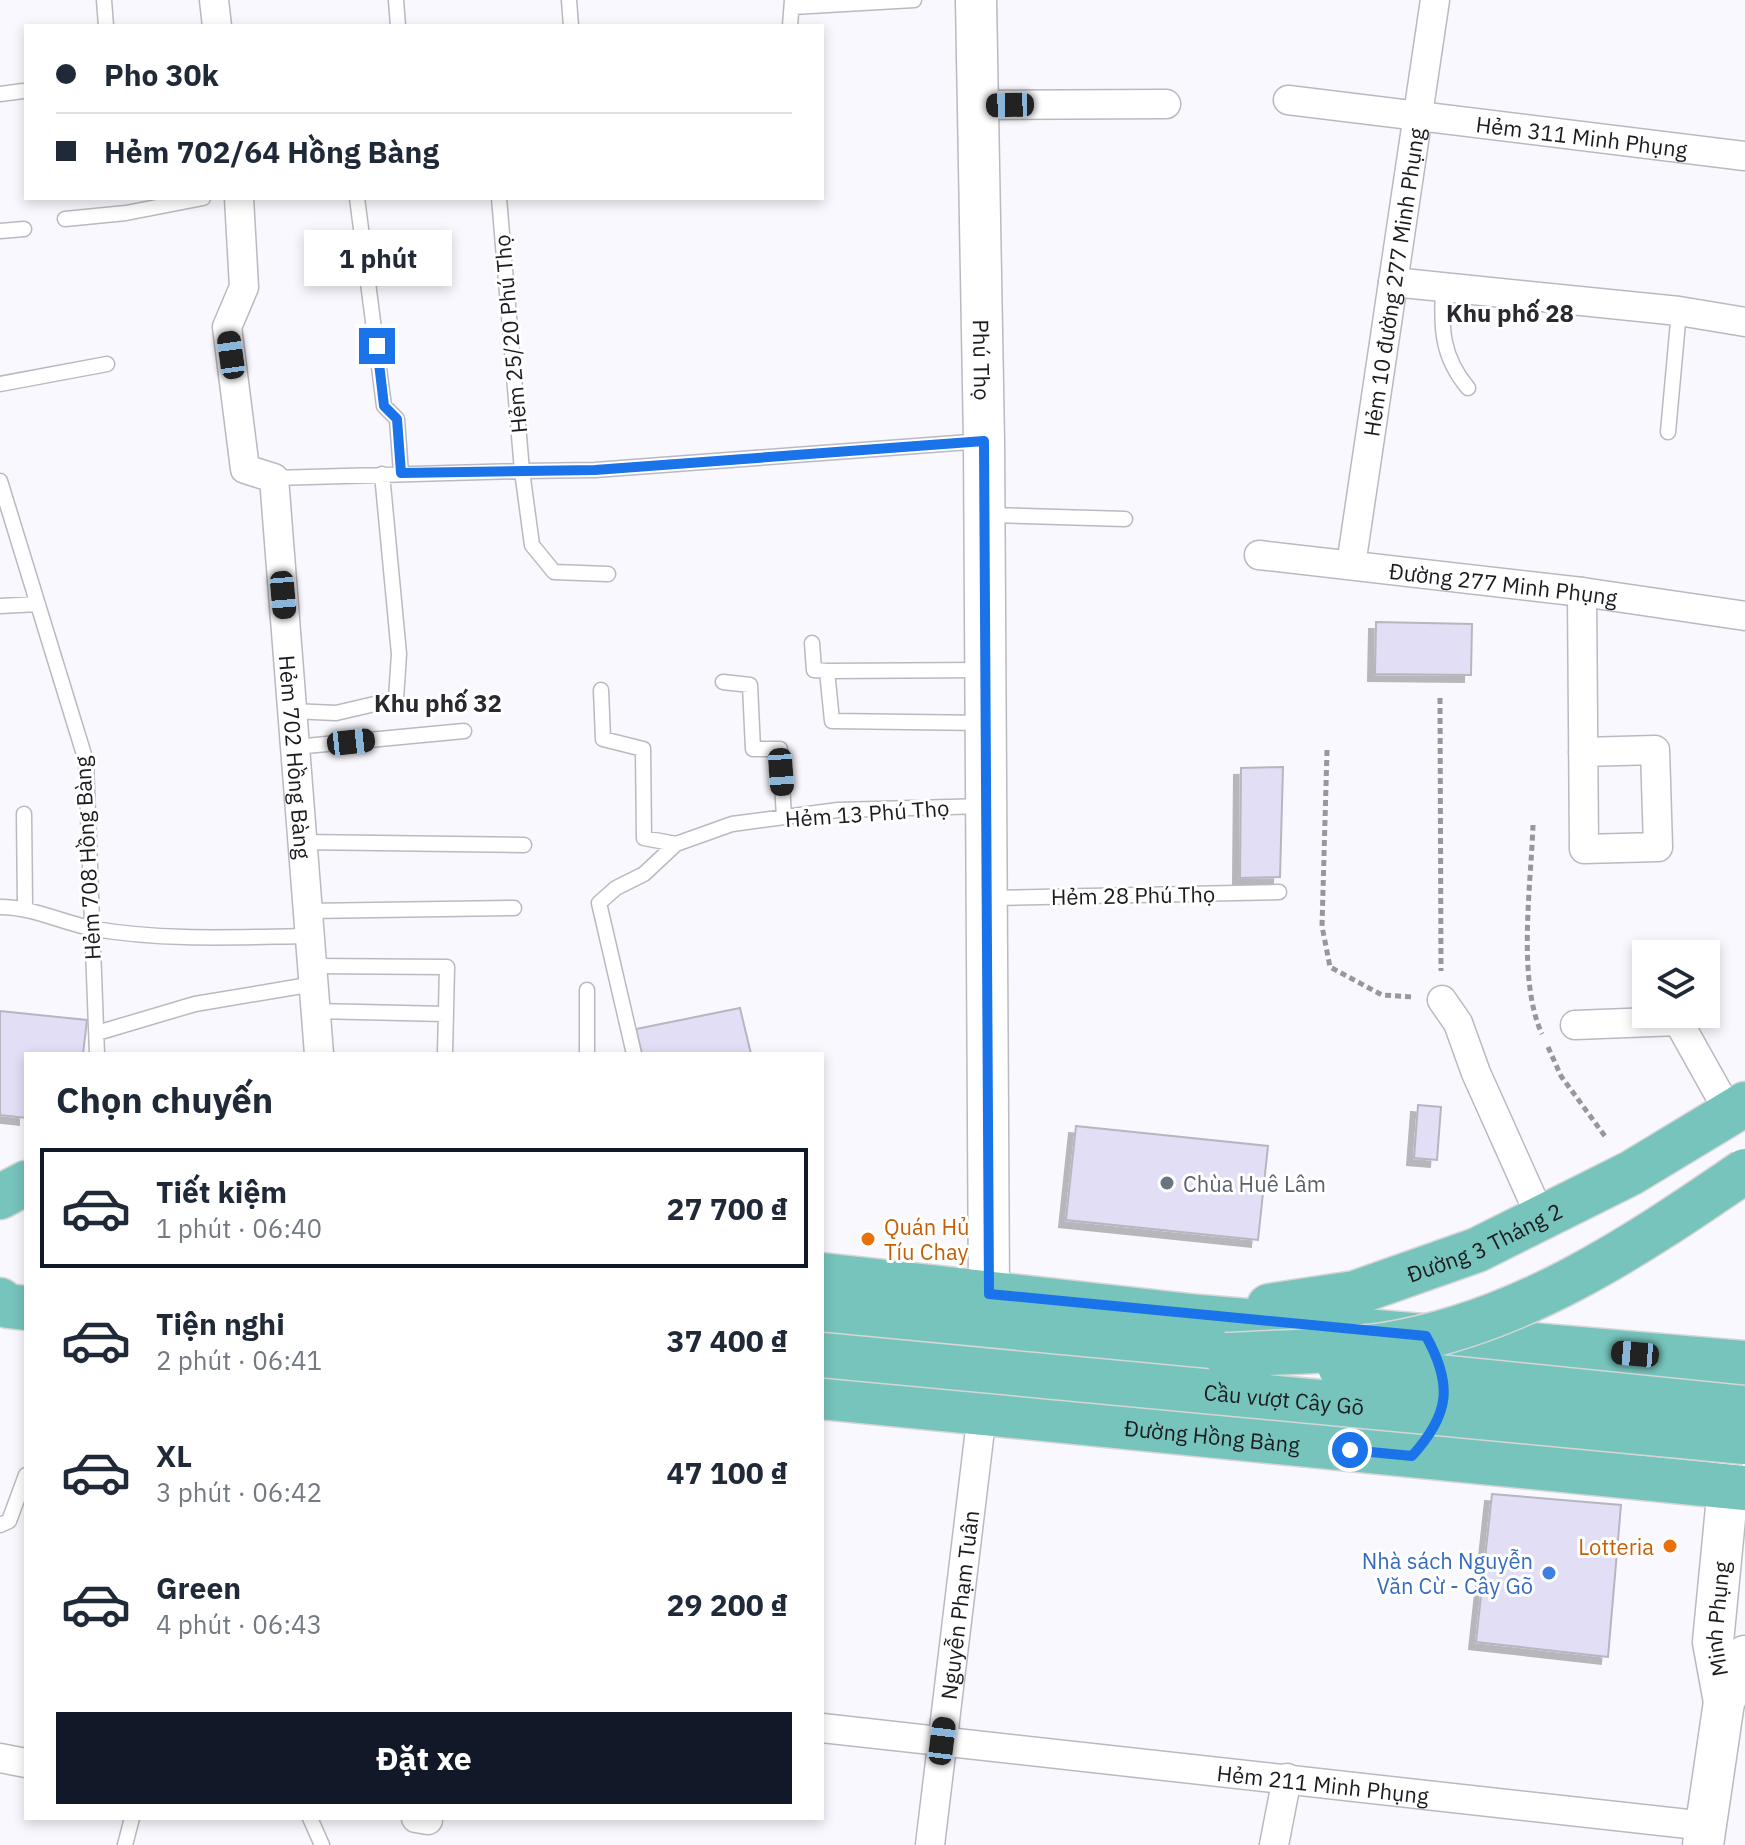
<!DOCTYPE html>
<html lang="vi">
<head>
<meta charset="utf-8">
<style>
	:root { --surface:#fff; --page:#f2f2f3; --text:#1f2937; --muted:#747a83; --line:#e0e1e3; --accent:#111827 }
	body { margin:0; font-family:"IBM Plex Sans",sans-serif; background:var(--page); color:var(--text); height:100vh; display:flex; flex-direction:column; font-size:30px; white-space:nowrap }
	* { box-sizing:border-box; margin:0 }
	p { font-size:26px; color:var(--muted) }
	.icon { flex:none; width:44px; height:44px; fill:none; stroke:currentColor; stroke-width:2; stroke-linecap:round; stroke-linejoin:round }
	.map { position:relative; flex:1; overflow:hidden }
	.drawer { position:absolute; left:24px; top:1052px; width:800px; height:768px; display:flex; flex-direction:column; background:var(--surface); border-radius:0px; box-shadow:0 4px 12px #0003 }
	.drawer>* { flex:none }
	.hud { position:absolute; left:24px; top:24px; width:800px; height:176px; border-radius:0px; box-shadow:0 4px 12px #0003; display:grid; align-content:center; height:176px; padding:0 32px; background:var(--surface) }
	.fabs { position:absolute; left:1632px; top:940px; display:grid; gap:16px }
	.fabs a { display:grid; place-items:center; width:88px; height:88px; border-radius:0px; background:var(--surface); box-shadow:0 4px 12px #0003; font-size:40px }
	.end { position:absolute; width:36px; height:36px; margin:-18px; border:10px solid #1a73e8; background:#fff; box-shadow:0 0 0 4px #fff }
	.from { border-radius:50% }
	.bubble { position:absolute; height:56px; border-radius:0px; background:var(--surface); box-shadow:0 4px 12px #0003; font-size:26px; font-weight:700; line-height:56px; text-align:center }
	.car { position:absolute; width:24px; height:48px; margin:-24px -12px; border-radius:10px; box-shadow:0 0 6px 2px #0007; background:linear-gradient(#222 24%,#8ab4d8 0 40%,#222 0 76%,#8ab4d8 0 86%,#222 0) }
	.hud b { display:flex; align-items:center; gap:28px; height:76px; font-size:30px }
	.hud b+b { border-top:2px solid var(--line) }
	.hud i { width:20px; height:20px; background:var(--text) }
	ul { padding:0; list-style:none }
	li { display:flex; align-items:center; gap:24px; height:120px; margin:0 16px 12px; padding:0 16px; border:4px solid transparent; border-radius:0px }
	li div { flex:1 }
	li b { display:block; font-size:30px }
	li em { font-style:normal; font-weight:700 }
	li.active { border-color:var(--accent) }
	li>.icon { width:72px; height:72px; stroke-width:1.5 }
	h2 { padding:0 32px; font-size:36px; line-height:96px }
	.primary-button { display:flex; gap:16px; margin-top:auto; padding:16px 32px }
	.primary-button a { flex:1; height:92px; border-radius:0px; background:var(--accent); color:#fff; font-size:32px; font-weight:700; line-height:92px; text-align:center }
	.map>svg:first-child { display:block }
</style>
</head>
<body>
<div class="map">
<svg width="1745" height="1845" viewBox="0 0 1745 1845">
	<defs>
		<filter id="shadow"><feDropShadow dx="-7" dy="7" stdDeviation="0" flood-color="#0004"/></filter>
	</defs>
	<rect width="100%" height="100%" fill="#f9f8fe"/>
	<path fill="#e2def6" stroke="#b7b6bf" stroke-width="2" filter="url(#shadow)" d="M 1376,622 L 1472,624 L 1471,675 L 1375,674 Z
		M 1283,767 L 1280,877 L 1240,878 L 1241,768 Z
		M 740,1008 L 751,1054 L 642,1054 L 636,1029 Z
		M 0,1011 L 87,1020 L 83,1054 L 26,1054 L 26,1118 L 0,1115 Z
		M 1418,1105 L 1441,1107 L 1437,1160 L 1414,1158 Z
		M 1076,1126 L 1268,1146 L 1258,1240 L 1066,1220 Z
		M 1492,1494 L 1621,1505 L 1608,1657 L 1476,1642 Z"/>
	<g fill="none" stroke-linecap="round" stroke-linejoin="round">
		<defs>
			<path id="service" d="M 104,0 L 106,26
				M 396,0 L 398,26
				M 569,0 L 571,26
				M 793,7 L 914,0
				M 790,26 L 792,0
				M 0,94 L 23,91
				M 357,198 L 384,406 L 397,419 L 401,473
				M 499,198 L 522,471 L 595,470 L 983,441
				M 65,219 L 126,213 L 203,198
				M 0,231 L 24,229
				M 1443,287 C 1441,327 1441,356 1468,388
				M 0,384 L 107,364
				M 1668,432 L 1679,311
				M 274,478 L 522,471 L 532,545 L 554,572 L 608,574
				M 0,481 L 86,761 L 97,1054
				M 989,515 L 1125,519
				M 0,606 L 38,604
				M 812,643 L 814,670 L 827,671 L 832,721 L 985,723
				M 827,671 L 983,670
				M 723,682 L 750,685 L 753,749 L 780,749 L 784,817
				M 601,690 L 603,739 L 643,749 L 644,838 L 676,844 L 732,824 L 838,810 L 986,806
				M 292,711 L 336,713 L 396,699 L 399,654 L 382,474
				M 295,747 L 464,731
				M 24,814 L 25,907
				M 302,842 L 524,845
				M 991,898 L 1279,892
				M 0,907 C 34,907 62,923 95,929 C 166,941 238,937 310,936
				M 308,911 L 514,908
				M 312,966 L 447,967 L 445,1054
				M 315,1011 L 446,1014
				M 97,1033 L 195,1004 L 314,984
				M 587,1054 L 587,990
				M 634,1054 L 599,903 L 616,888 L 644,874 L 676,844
				M 0,1525 L 9,1521 L 26,1475
				M 310,1818 L 322,1845
				M 125,1845 L 132,1818"/>
			<g id="minor">
				<path d="M 214,0 L 217,26"/>
				<path id="s1" d="M 1288,100 L 1745,156"/>
				<path d="M 979,105 L 1166,104"/>
				<path id="s2" d="M 239,198 L 244,287 L 227,327 L 245,469 L 274,478 L 319,1054"/>
				<path d="M 1393,282 L 1679,311 L 1745,322"/>
				<path id="s3" d="M 1259,555 L 1582,592 L 1745,616"/>
				<path id="s4" d="M 1351,565 L 1435,0"/>
				<path d="M 1582,592 L 1584,849 L 1658,847 L 1655,750 L 1583,752"/>
				<path d="M 1442,1000 L 1458,1023 L 1476,1073 L 1541,1218"/>
				<path d="M 1575,1025 L 1678,1021 L 1730,1114"/>
				<path id="s5" d="M 822,1728 L 1706,1826"/>
				<path d="M 0,1758 L 26,1763"/>
				<path d="M 416,1818 L 428,1820"/>
				<path id="s6" d="M 930,1845 L 982,1413"/>
				<path d="M 1274,1845 L 1287,1778"/>
			</g>
			<g id="secondary">
				<path id="s7" d="M 976,0 L 984,441 L 989,1294"/>
				<path id="s8" d="M 1724,1702 L 1713,1642 L 1728,1487 L 1742,1410"/>
				<path d="M 1703,1845 L 1724,1702 L 1745,1656"/>
			</g>
			<g id="primary">
				<path d="M 0,1197 L 26,1183"/>
				<path d="M 822,1275 L 1199,1317 L 1745,1363"/>
				<path d="M 0,1300 L 8,1306 L 26,1308"/>
				<path id="s9" d="M 1269,1306 L 1355,1293 L 1477,1250 L 1631,1173 L 1745,1104"/>
				<path d="M 822,1310 L 1226,1355"/>
				<path id="s10" d="M 822,1397 L 1745,1488"/>
			</g>
		</defs>
		<use href="#service" stroke="#bab9c1" stroke-width="17"/>
		<use href="#minor" stroke="#bab9c1" stroke-width="31"/>
		<use href="#secondary" stroke="#bab9c1" stroke-width="43"/>
		<use href="#primary" stroke="#d6d6d7" stroke-width="47"/>
		<path stroke="#98979c" stroke-width="5" stroke-dasharray="6 4" stroke-linecap="butt" d="M 1440,698 L 1441,971
			M 1327,750 L 1322,926 L 1330,967 L 1382,995 L 1413,997
			M 1533,825 C 1531,885 1517,980 1542,1034
			M 1548,1047 L 1561,1076 L 1607,1139"/>
		<use href="#service" stroke="#fff" stroke-width="14"/>
		<use href="#minor" stroke="#fff" stroke-width="28"/>
		<use href="#secondary" stroke="#fff" stroke-width="40"/>
		<use href="#primary" stroke="#76c4bc" stroke-width="44"/>
		<defs>
			<g id="primary-bridge">
				<path id="s11" d="M 822,1355 L 1745,1442"/>
				<path d="M 1226,1355 C 1278,1352 1333,1352 1384,1345 C 1520,1324 1634,1247 1745,1171"/>
				<path d="M 1340,1367 L 1745,1408"/>
			</g>
		</defs>
		<use href="#primary-bridge" stroke="#d6d6d7" stroke-width="47" stroke-linecap="butt"/>
		<use href="#primary-bridge" stroke="#76c4bc" stroke-width="44"/>
	</g>
	<g fill="none" stroke-linecap="round" stroke-linejoin="round">
		<path stroke="#1a73e8" stroke-width="10" d="M 377,346 L 384,406 L 397,419 L 401,473 L 595,470 L 984,441 L 989,1294 L 1426,1336 C 1453,1385 1450,1414 1412,1456 L 1350,1450"/>
	</g>
	<circle fill="#6b7280" stroke="#fff" stroke-width="3" cx="1167" cy="1183" r="8"/>
	<g fill="#e8710a" stroke="#fff" stroke-width="3">
		<circle cx="868" cy="1239" r="8"/>
		<circle cx="1670" cy="1546" r="8"/>
	</g>
	<circle fill="#3f7fe0" stroke="#fff" stroke-width="3" cx="1549" cy="1573" r="8"/>
	<g text-anchor="middle" dominant-baseline="central" stroke-width="6" stroke-linejoin="round" paint-order="stroke">
		<g font-size="22" fill="#1c1b1f" stroke="#fff">
			<text stroke="none"><textPath href="#s1" startOffset="296">Hẻm 311 Minh Phụng</textPath></text>
			<text stroke="none"><textPath href="#s4" startOffset="286">Hẻm 10 đường 277 Minh Phụng</textPath></text>
			<text transform="translate(510 334) rotate(-95)">Hẻm 25/20 Phú Thọ</text>
			<text stroke="none"><textPath href="#s7" startOffset="360">Phú Thọ</textPath></text>
			<text stroke="none"><textPath href="#s3" startOffset="246">Đường 277 Minh Phụng</textPath></text>
			<text stroke="none"><textPath href="#s2" startOffset="586">Hẻm 702 Hồng Bàng</textPath></text>
			<text transform="translate(867 813) rotate(-4)">Hẻm 13 Phú Thọ</text>
			<text transform="translate(87 858) rotate(-93)">Hẻm 708 Hồng Bàng</text>
			<text transform="translate(1133 895) rotate(-1)">Hẻm 28 Phú Thọ</text>
			<text stroke="none"><textPath href="#s9" startOffset="226">Đường 3 Tháng 2</textPath></text>
			<text stroke="none"><textPath href="#s11" startOffset="464">Cầu vượt Cây Gõ</textPath></text>
			<text stroke="none"><textPath href="#s10" startOffset="392">Đường Hồng Bàng</textPath></text>
			<text stroke="none"><textPath href="#s6" startOffset="242">Nguyễn Phạm Tuân</textPath></text>
			<text stroke="none"><textPath href="#s8" startOffset="84">Minh Phụng</textPath></text>
			<text stroke="none"><textPath href="#s5" startOffset="504">Hẻm 211 Minh Phụng</textPath></text>
		</g>
		<g font-size="22" fill="#5b616d" stroke="#fff" text-anchor="start">
			<text x="1183" y="1183">Chùa Huê Lâm</text>
		</g>
		<g font-size="22" fill="#c56008" stroke="#fff" text-anchor="start">
			<text x="884" y="1226">Quán Hủ<tspan x="884" dy="25">Tíu Chay</tspan></text>
			<text x="1654" y="1546" text-anchor="end">Lotteria</text>
		</g>
		<g font-size="22" fill="#366cbe" stroke="#fff" text-anchor="end">
			<text x="1533" y="1560">Nhà sách Nguyễn<tspan x="1533" dy="25">Văn Cừ - Cây Gõ</tspan></text>
		</g>
		<g font-size="24" font-weight="bold" fill="#2a292f" stroke="#fff">
			<text x="1510" y="313">Khu phố 28</text>
			<text x="438" y="703">Khu phố 32</text>
		</g>
	</g>
</svg>
<div class="fabs">
<a><svg class="icon" aria-label="layers" viewBox="0 0 24 24"><path d="M12 4l9 5-9 5-9-5zM3 14l9 5 9-5"/></svg></a>
</div>
<i class="end from" style="left:1350px;top:1450px"></i>
<i class="end" style="left:377px;top:346px"></i>
<div class="bubble" style="left:304px;top:230px;width:148px">1 phút</div>
<i class="car" style="left:1010px;top:105px;rotate:269deg"></i>
<i class="car" style="left:231px;top:355px;rotate:352deg"></i>
<i class="car" style="left:283px;top:595px;rotate:175deg"></i>
<i class="car" style="left:351px;top:742px;rotate:84deg"></i>
<i class="car" style="left:781px;top:772px;rotate:176deg"></i>
<i class="car" style="left:1635px;top:1354px;rotate:275deg"></i>
<i class="car" style="left:942px;top:1741px;rotate:7deg"></i>
<div class="hud">
<b><i class="from"></i>Pho 30k</b>
<b><i></i>Hẻm 702/64 Hồng Bàng</b>
</div>
<section class="drawer">
<h2>Chọn chuyến</h2>
<ul>
<li class="active"><svg class="icon" aria-label="car" viewBox="0 0 24 24"><path d="M5 17H2v-5l4-1 3-4h7l3 4 3 1v5h-3M9 17h6M6 11h13"/><circle cx="7" cy="17" r="2"/><circle cx="17" cy="17" r="2"/></svg><div><b>Tiết kiệm</b><p>1 phút · 06:40</p></div><em>27 700 ₫</em></li>
<li><svg class="icon" aria-label="car" viewBox="0 0 24 24"><path d="M5 17H2v-5l4-1 3-4h7l3 4 3 1v5h-3M9 17h6M6 11h13"/><circle cx="7" cy="17" r="2"/><circle cx="17" cy="17" r="2"/></svg><div><b>Tiện nghi</b><p>2 phút · 06:41</p></div><em>37 400 ₫</em></li>
<li><svg class="icon" aria-label="car" viewBox="0 0 24 24"><path d="M5 17H2v-5l4-1 3-4h7l3 4 3 1v5h-3M9 17h6M6 11h13"/><circle cx="7" cy="17" r="2"/><circle cx="17" cy="17" r="2"/></svg><div><b>XL</b><p>3 phút · 06:42</p></div><em>47 100 ₫</em></li>
<li><svg class="icon" aria-label="car" viewBox="0 0 24 24"><path d="M5 17H2v-5l4-1 3-4h7l3 4 3 1v5h-3M9 17h6M6 11h13"/><circle cx="7" cy="17" r="2"/><circle cx="17" cy="17" r="2"/></svg><div><b>Green</b><p>4 phút · 06:43</p></div><em>29 200 ₫</em></li>
</ul>
<div class="primary-button"><a>Đặt xe</a></div>
</section>
</div>
</body>
</html>
